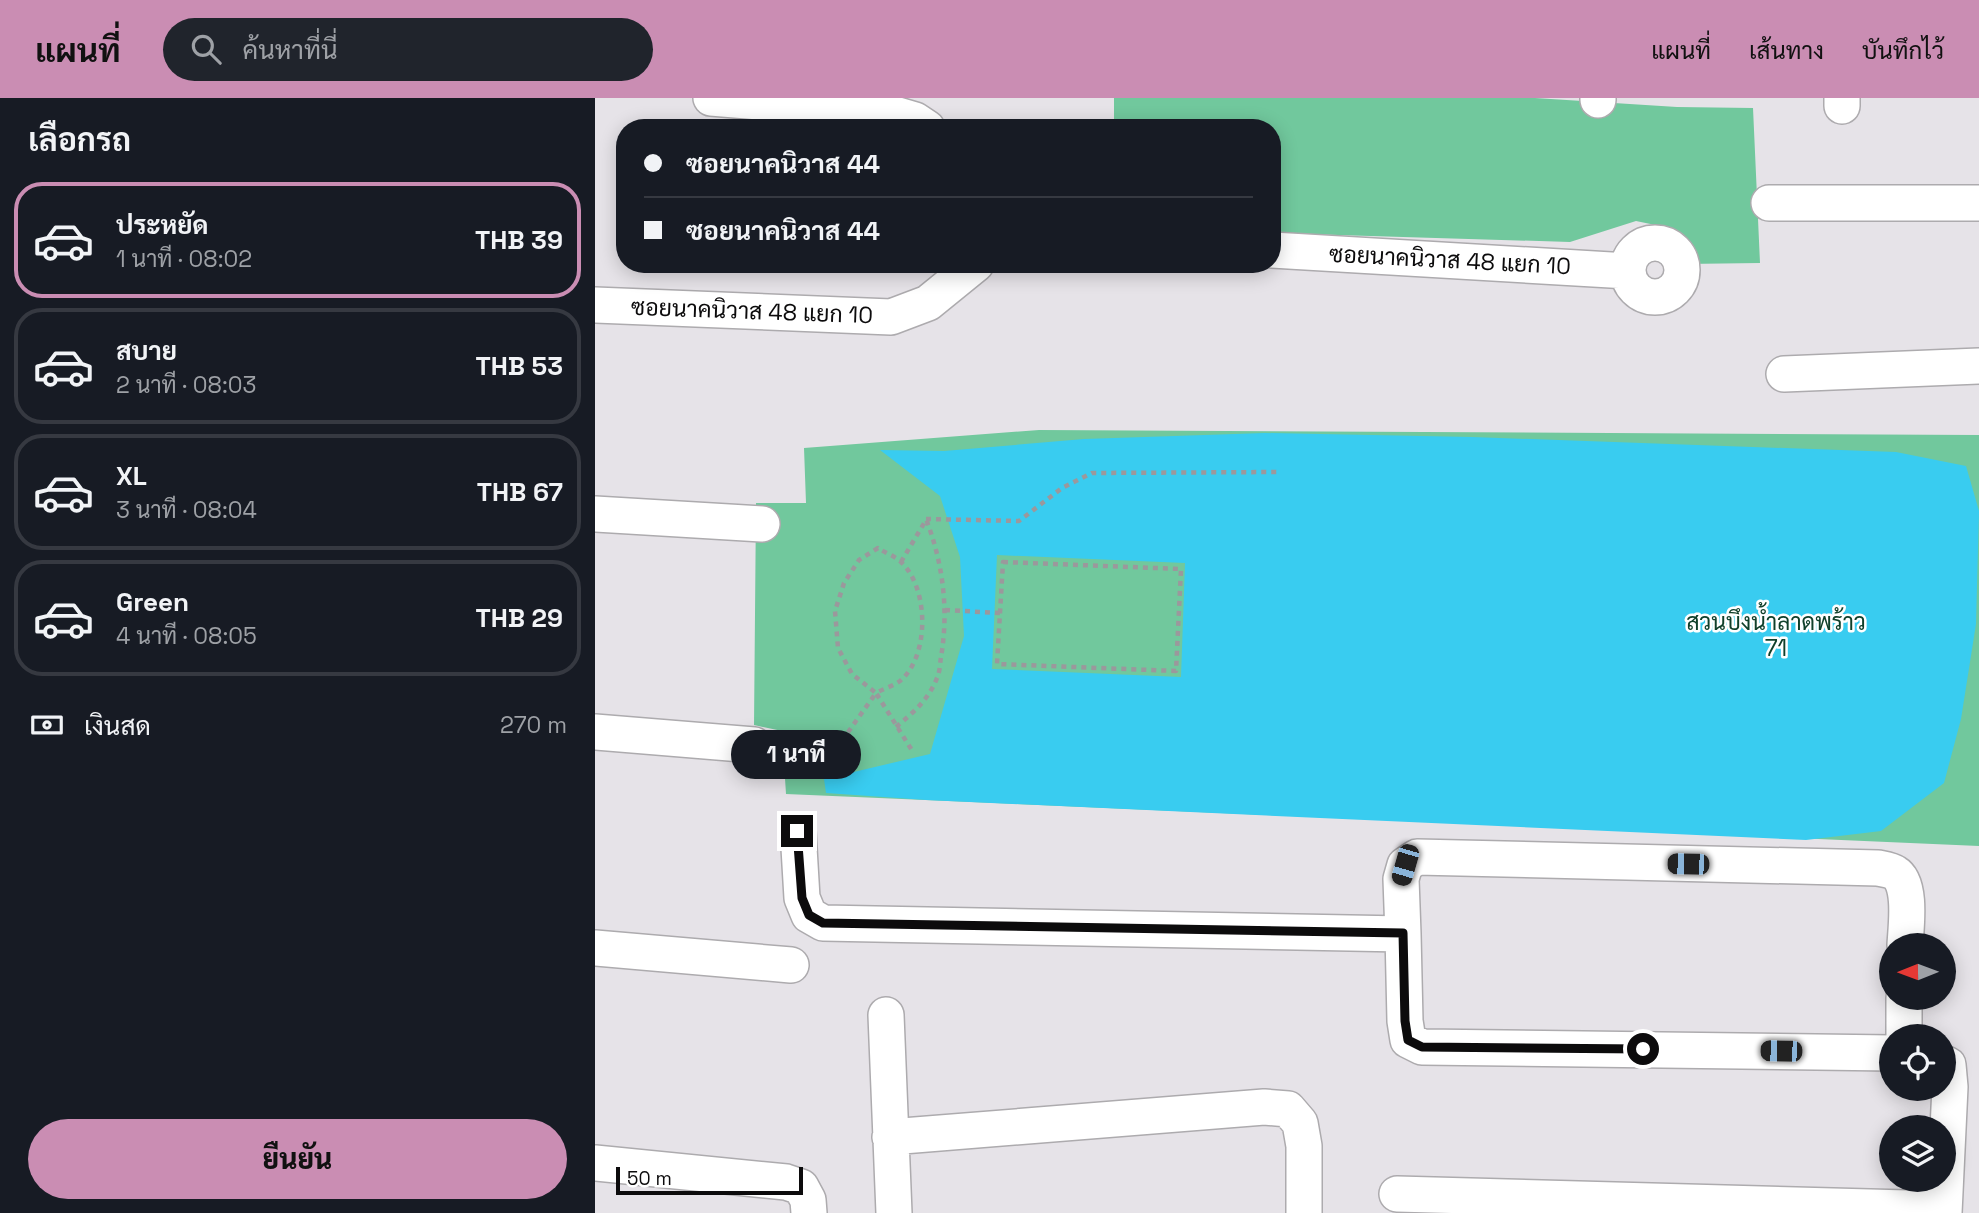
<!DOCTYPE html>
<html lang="th">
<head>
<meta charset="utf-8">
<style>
	:root { --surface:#171b24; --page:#20242c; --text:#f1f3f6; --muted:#9ea1a6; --line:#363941; --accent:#ca8db3 }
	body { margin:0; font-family:"Space Grotesk",Sarabun,sans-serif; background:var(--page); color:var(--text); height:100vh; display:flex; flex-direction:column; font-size:26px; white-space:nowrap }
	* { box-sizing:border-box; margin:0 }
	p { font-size:23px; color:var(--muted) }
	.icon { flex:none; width:38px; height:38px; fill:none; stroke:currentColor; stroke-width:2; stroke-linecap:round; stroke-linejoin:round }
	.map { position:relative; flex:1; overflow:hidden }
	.panel { display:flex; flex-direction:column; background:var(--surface); width:595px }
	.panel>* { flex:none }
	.banner { position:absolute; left:21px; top:21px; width:665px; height:154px; border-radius:28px; box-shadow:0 4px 18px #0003; display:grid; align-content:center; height:154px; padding:0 28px; background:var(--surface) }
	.needle { width:46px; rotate:269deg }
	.tools { position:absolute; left:1284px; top:835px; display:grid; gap:14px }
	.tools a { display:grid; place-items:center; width:77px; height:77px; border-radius:50%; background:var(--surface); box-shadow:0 4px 18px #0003; font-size:35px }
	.scale { position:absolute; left:21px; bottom:18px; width:187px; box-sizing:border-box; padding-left:7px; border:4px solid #0c0b0c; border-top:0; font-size:19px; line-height:24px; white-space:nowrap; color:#0c0b0c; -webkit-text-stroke:5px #fff; paint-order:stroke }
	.end { position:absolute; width:32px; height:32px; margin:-16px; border:9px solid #0c0b0c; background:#fff; box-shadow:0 0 0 4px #fff }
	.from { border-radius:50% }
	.bubble { position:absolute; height:49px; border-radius:24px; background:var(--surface); box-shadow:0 4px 18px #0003; font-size:23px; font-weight:800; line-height:49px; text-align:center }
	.car { position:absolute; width:21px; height:42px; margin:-21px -10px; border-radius:9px; box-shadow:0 0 5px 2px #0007; background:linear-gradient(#222 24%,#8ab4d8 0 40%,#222 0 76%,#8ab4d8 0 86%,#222 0) }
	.banner b { display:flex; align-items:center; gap:24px; height:66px; font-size:26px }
	.banner b+b { border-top:2px solid var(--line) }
	.banner i { width:18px; height:18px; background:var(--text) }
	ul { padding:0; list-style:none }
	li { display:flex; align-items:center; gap:21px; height:116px; margin:0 14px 10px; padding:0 14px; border:4px solid var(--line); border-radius:28px }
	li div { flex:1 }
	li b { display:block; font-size:26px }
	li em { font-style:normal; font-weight:800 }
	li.selected { border-color:var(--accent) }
	li>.icon { width:63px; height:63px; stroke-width:1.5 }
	h2 { padding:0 28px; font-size:32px; line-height:84px }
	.pay { display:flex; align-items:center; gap:18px; height:77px; padding:0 28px; font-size:26px }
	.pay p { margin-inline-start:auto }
	.primary-button { display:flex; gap:14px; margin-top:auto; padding:14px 28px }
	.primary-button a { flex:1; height:80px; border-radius:42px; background:var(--accent); color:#111; font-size:28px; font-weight:800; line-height:80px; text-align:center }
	header { display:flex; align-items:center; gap:42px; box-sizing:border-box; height:98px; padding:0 35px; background:var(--accent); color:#111 }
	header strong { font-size:33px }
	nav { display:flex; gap:38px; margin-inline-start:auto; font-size:24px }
	.search { width:490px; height:63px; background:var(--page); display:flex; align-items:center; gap:18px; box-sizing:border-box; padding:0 24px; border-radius:38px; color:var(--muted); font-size:26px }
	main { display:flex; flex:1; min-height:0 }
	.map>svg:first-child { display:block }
</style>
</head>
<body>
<header>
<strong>แผนที่</strong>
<div class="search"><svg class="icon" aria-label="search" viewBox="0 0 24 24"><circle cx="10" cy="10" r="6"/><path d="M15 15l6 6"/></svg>ค้นหาที่นี่</div>
<nav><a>แผนที่</a><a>เส้นทาง</a><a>บันทึกไว้</a></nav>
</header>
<main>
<section class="panel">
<h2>เลือกรถ</h2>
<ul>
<li class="selected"><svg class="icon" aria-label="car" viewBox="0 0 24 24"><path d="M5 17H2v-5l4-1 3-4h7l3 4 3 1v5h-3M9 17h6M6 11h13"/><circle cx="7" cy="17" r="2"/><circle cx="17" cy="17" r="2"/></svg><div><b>ประหยัด</b><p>1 นาที · 08:02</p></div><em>THB 39</em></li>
<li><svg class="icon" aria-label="car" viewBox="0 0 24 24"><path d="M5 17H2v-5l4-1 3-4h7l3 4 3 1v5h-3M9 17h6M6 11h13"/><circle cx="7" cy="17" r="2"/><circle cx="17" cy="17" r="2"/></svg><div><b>สบาย</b><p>2 นาที · 08:03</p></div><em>THB 53</em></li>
<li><svg class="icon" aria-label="car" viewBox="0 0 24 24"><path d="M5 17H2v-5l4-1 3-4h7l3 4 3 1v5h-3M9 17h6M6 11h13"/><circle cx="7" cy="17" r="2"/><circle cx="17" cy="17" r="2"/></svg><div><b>XL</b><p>3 นาที · 08:04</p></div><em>THB 67</em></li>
<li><svg class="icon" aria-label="car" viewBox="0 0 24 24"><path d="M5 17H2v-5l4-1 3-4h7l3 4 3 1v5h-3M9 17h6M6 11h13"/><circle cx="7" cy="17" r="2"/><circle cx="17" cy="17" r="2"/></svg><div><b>Green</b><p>4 นาที · 08:05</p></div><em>THB 29</em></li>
</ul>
<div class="pay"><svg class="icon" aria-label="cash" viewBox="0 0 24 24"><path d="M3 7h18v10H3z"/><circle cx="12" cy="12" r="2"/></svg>เงินสด<p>270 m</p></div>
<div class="primary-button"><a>ยืนยัน</a></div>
</section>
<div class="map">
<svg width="1384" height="1115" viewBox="0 0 1384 1115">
	<rect width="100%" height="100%" fill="#e6e3e8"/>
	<path fill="#71c89d" d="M 519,0 L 940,0 L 1082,9 L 1158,10 L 1165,165 L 1090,166 L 1070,129 L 1041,123 L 975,144 L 677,135 L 677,30 L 519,30 Z
		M 444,332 L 1384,337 L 1384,748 L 191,696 L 187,633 L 159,627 L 161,405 L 211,405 L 209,350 Z"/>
	<path fill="#39ccf0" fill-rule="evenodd" d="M 670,335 L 877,339 L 1301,354 L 1371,368 L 1384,413 L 1381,526 L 1366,621 L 1349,685 L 1286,733 L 1211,742 L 331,702 L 231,695 L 229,681 L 335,656 L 369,538 L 365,459 L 345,398 L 285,352 L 349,353 L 489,341 ZM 402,457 L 590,465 L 586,579 L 397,571 Z"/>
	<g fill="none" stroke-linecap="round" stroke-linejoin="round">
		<defs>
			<path id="minor" d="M 116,0 L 296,15 L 320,22 L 332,30
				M 1003,2 L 1003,0
				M 1247,8 L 1247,0
				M 1174,105 L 1384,105
				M1033 172a27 27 0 1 1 54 0a27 27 0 1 1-54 0Z
				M 677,152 L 1033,173
				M 0,207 L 296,219 L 333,205 L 381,166
				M 1189,276 L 1384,268
				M 0,416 L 167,426
				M 0,634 L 159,647
				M 203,733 L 207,800 L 214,817 L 228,825 L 808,836 L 810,923 L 813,942 L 827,949 L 1297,955
				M 808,836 L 806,781 L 810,767 L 822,759 L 1283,770 C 1288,771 1296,772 1300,775 C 1317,785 1311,829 1310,847
				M 0,850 L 196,867
				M 291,917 L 299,1115
				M 1309,938 L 1309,900
				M 295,1039 L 669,1009 L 693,1011 L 705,1025 L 709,1048 L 709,1115
				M 0,1065 L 191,1084 L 206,1089 L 213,1102 L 214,1115
				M 802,1096 L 1349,1111
				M 1349,1115 L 1355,989 L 1353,967 L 1349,965"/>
		</defs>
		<use href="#minor" stroke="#adabae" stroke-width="38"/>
		<path stroke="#9b989c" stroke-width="4.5" stroke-dasharray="5 5" stroke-linecap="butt" d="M 331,421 L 424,423 L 467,390 L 497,375 L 683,374
			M 306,464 L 331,422
			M 408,464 L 586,471 L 581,573 L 402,566 Z
			M 350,512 L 405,515
			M 301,629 C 318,615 334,601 342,580 C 345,574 345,565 346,559 C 354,512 348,465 331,421
			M 188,646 L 246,644 L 281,595 L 257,576 L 243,550 L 240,513 L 249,485 L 264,462 L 283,450 C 290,455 300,458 306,464 C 334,490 335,558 305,583 C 298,588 288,591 281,595 L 318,654"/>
		<use href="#minor" stroke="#fff" stroke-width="35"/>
	</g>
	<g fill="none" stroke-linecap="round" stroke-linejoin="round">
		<path stroke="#0c0b0c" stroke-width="9" d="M 202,733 L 207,800 L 214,817 L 228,825 L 808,835 L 810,923 L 813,942 L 827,949 L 1048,951"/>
	</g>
	<g text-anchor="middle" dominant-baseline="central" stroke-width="5" stroke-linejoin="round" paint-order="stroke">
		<g font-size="23" fill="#0c0b0c" stroke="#fff">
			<text transform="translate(855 162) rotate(3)">ซอยนาคนิวาส 48 แยก 10</text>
			<text transform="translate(157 213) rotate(2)">ซอยนาคนิวาส 48 แยก 10</text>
		</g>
		<g font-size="23" fill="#10402b" stroke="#fff">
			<text x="1181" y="524">สวนบึงน้ำลาดพร้าว<tspan x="1181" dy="26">71</tspan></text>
		</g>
	</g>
</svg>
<div class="tools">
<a><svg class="needle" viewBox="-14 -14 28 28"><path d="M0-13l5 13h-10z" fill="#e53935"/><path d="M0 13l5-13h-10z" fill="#9ea1a6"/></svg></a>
<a><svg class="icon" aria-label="locate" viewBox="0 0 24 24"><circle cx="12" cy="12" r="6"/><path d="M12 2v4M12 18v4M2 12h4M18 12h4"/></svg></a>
<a><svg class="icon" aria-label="layers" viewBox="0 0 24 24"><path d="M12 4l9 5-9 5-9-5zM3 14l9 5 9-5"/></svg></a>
</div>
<div class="scale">50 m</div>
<i class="end from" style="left:1048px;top:951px"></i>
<i class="end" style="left:202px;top:733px"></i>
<div class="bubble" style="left:136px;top:632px;width:130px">1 นาที</div>
<i class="car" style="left:1093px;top:766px;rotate:271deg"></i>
<i class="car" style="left:810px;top:767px;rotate:196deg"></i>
<i class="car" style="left:1186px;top:953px;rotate:271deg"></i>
<div class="banner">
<b><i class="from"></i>ซอยนาคนิวาส 44</b>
<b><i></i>ซอยนาคนิวาส 44</b>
</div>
</div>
</main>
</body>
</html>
